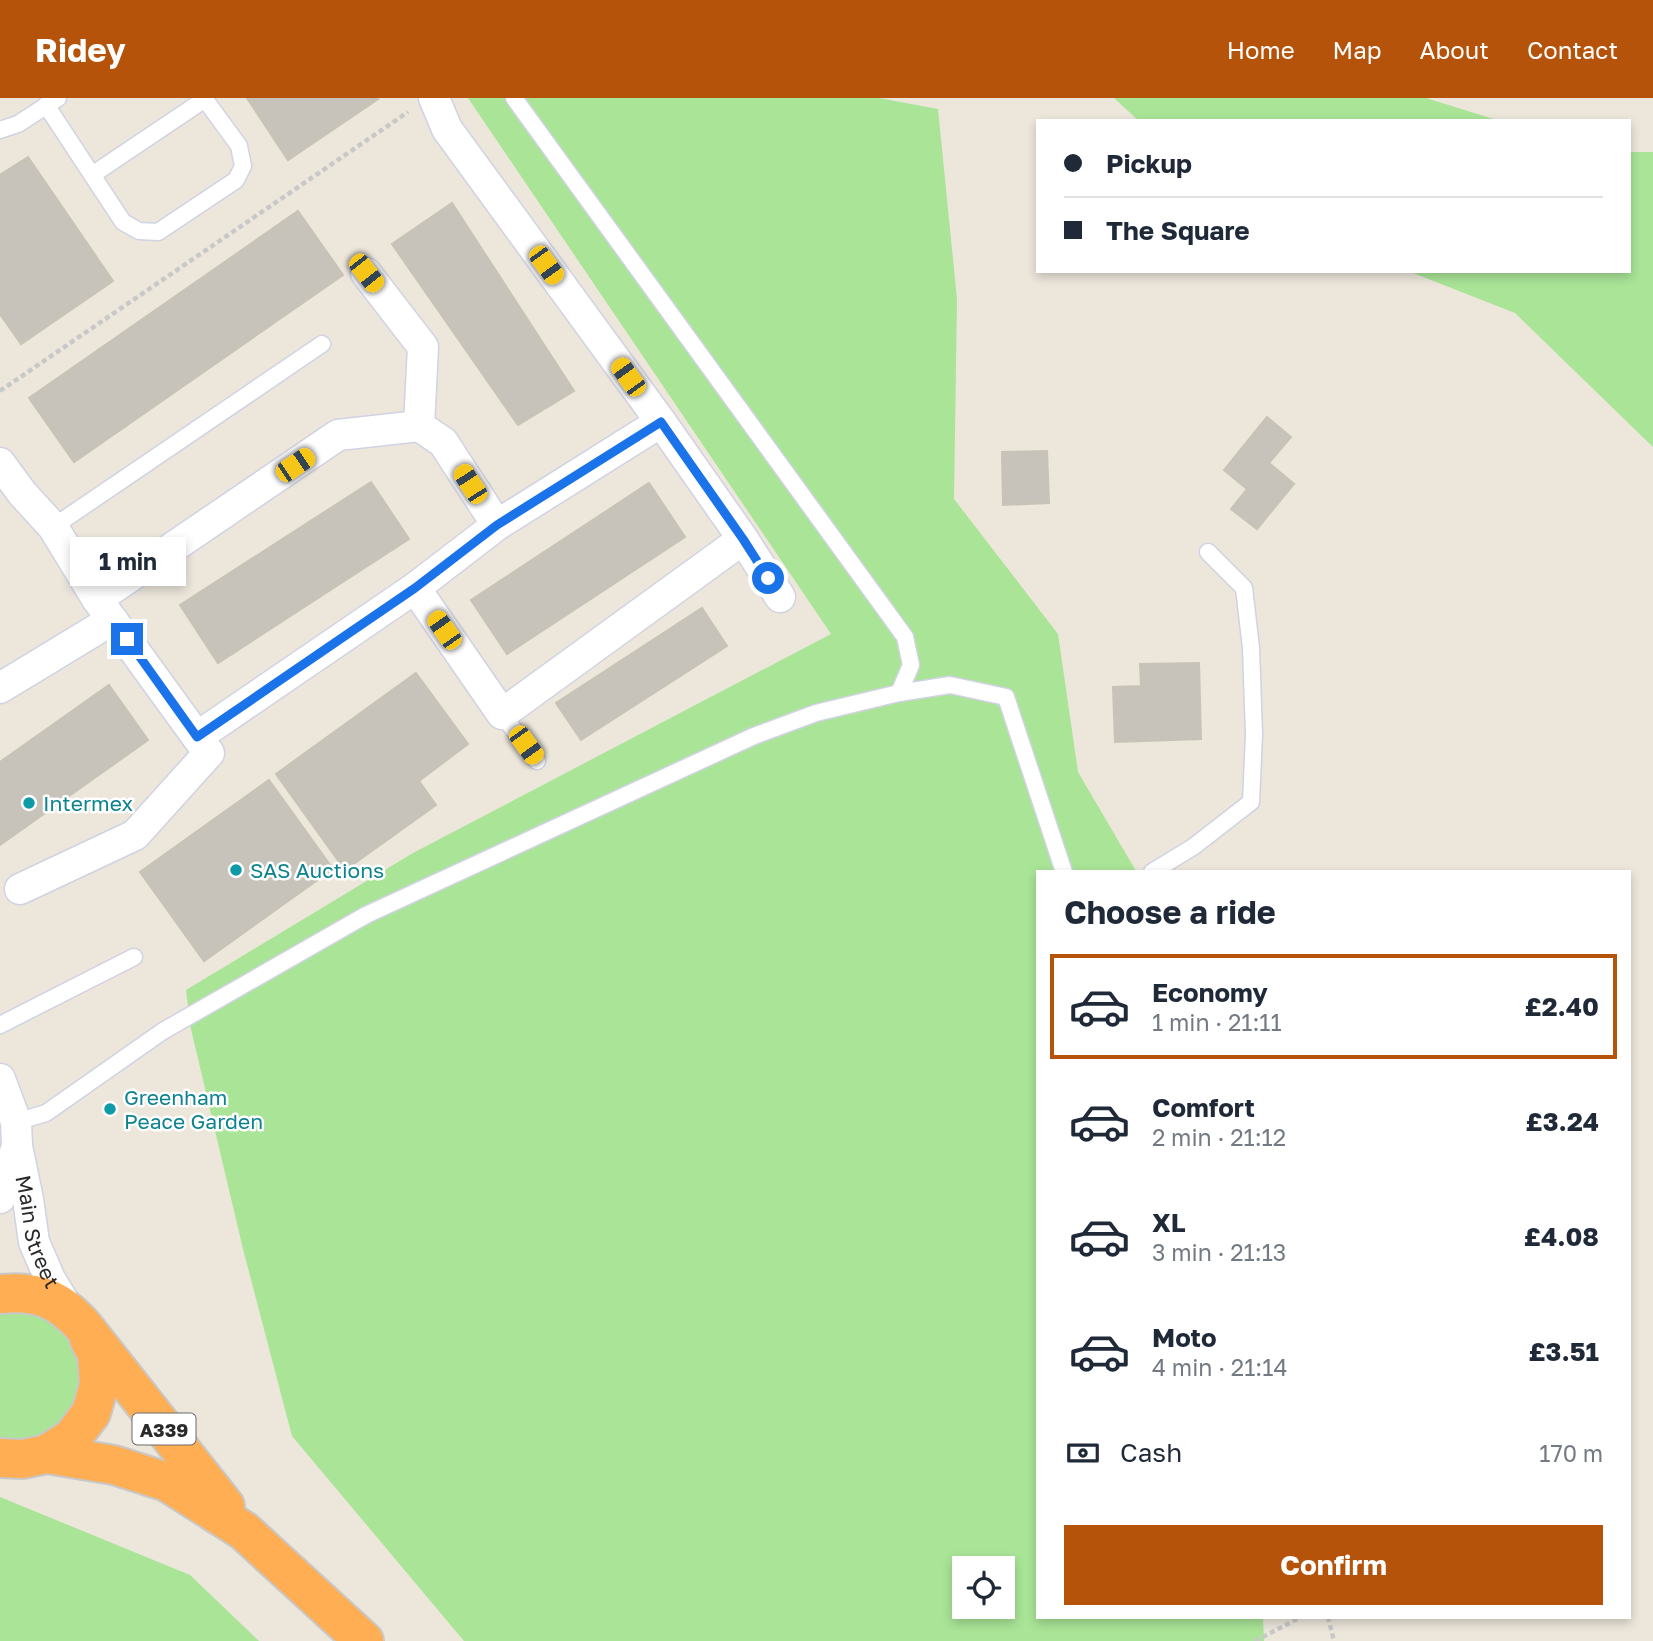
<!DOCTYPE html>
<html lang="en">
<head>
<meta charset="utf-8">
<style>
	:root { --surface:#fff; --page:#f6f6f7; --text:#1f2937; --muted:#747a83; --line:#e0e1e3; --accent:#b45309 }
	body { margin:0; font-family:"Golos Text",sans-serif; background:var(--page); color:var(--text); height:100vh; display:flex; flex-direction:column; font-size:26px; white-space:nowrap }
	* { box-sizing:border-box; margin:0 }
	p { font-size:23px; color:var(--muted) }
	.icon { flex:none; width:38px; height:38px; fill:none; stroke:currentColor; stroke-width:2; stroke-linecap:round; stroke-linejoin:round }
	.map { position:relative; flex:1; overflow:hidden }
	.drawer { position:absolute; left:1036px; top:772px; width:595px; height:749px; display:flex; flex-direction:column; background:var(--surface); border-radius:0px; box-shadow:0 4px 10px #0003 }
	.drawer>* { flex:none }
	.banner { position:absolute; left:1036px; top:21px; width:595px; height:154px; border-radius:0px; box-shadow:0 4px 10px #0003; display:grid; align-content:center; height:154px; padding:0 28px; background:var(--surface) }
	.tools { position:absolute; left:952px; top:1458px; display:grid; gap:14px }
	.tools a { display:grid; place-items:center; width:63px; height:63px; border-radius:0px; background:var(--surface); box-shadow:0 4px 10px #0003; font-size:35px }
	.end { position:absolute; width:32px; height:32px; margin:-16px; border:9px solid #1a73e8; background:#fff; box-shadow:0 0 0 4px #fff }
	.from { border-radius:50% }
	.bubble { position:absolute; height:49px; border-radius:0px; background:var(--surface); box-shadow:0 4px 10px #0003; font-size:23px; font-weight:700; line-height:49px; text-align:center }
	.car { position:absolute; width:21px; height:42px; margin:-21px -10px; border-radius:9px; box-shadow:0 0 5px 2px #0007; background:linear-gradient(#f5c518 24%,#345 0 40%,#f5c518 0 76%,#345 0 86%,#f5c518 0) }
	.banner b { display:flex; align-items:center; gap:24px; height:66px; font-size:26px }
	.banner b+b { border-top:2px solid var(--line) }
	.banner i { width:18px; height:18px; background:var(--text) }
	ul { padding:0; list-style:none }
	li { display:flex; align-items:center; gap:21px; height:105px; margin:0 14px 10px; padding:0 14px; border:4px solid transparent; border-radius:0px }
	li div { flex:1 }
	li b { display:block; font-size:26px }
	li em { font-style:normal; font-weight:700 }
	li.active { border-color:var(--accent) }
	li>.icon { width:63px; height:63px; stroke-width:1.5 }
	h2 { padding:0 28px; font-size:32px; line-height:84px }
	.pay { display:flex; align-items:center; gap:18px; height:77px; padding:0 28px; font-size:26px }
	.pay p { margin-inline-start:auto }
	.action { display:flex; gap:14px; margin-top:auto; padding:14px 28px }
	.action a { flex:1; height:80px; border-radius:0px; background:var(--accent); color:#fff; font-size:28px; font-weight:700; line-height:80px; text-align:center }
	header { display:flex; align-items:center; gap:42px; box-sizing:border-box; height:98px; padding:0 35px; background:var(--accent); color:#fff }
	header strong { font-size:33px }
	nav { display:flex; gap:38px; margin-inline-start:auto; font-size:24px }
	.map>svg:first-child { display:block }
</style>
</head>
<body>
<header>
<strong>Ridey</strong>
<nav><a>Home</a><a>Map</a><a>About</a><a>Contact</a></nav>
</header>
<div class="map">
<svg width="1653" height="1543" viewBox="0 0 1653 1543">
	<rect width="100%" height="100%" fill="#ece6db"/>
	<path fill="#a9e497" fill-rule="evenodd" d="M 468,0 L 879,0 L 938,11 L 957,201 L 954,401 L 1058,536 L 1078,674 L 1136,773 L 1038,774 L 1038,1519 L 1263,1519 L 1264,1543 L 464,1543 L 292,1338 L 243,1151 L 191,931 L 186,892 L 413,755 L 831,536 ZM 964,1470 L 1003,1470 L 1003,1508 L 964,1508 Z
		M 1114,0 L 1426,0 L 1500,23 L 1139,23 Z
		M 1629,54 L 1653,54 L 1653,349 L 1515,215 L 1408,173 L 1629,173 Z
		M 15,1214 L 36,1216 L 59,1227 L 81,1258 L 79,1307 L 43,1341 L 0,1342 L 0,1217 Z
		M 0,1399 L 190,1477 L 259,1543 L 0,1543 Z"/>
	<path fill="#c7c3bb" stroke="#c7c3b5" stroke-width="2" d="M 247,0 L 377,0 L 378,1 L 288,62 Z
		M 28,59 L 113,183 L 21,246 L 0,216 L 0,77 Z
		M 452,105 L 574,293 L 518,327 L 392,146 Z
		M 298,113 L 343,177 L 74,364 L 29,300 Z
		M 1267,319 L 1291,339 L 1269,365 L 1294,386 L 1257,431 L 1231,411 L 1247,391 L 1224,372 Z
		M 1047,353 L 1049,405 L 1003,407 L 1002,354 Z
		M 371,384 L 409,441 L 218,565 L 180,507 Z
		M 649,385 L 685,439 L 507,556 L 471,502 Z
		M 702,510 L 727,548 L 581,642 L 556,605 Z
		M 1199,565 L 1201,641 L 1115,644 L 1113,589 L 1141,588 L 1140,566 Z
		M 416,575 L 468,646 L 419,683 L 436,707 L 345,772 L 276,676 Z
		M 109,587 L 148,642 L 0,747 L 0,664 Z
		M 269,682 L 333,771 L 204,863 L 140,774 Z"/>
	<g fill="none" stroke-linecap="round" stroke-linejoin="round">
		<defs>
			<path id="lane" d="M 46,7 L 123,124 L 139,133 L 158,134 L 236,82 L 243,68 L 239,48 L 204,0
				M 0,32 L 18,26 L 58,0
				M 92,77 L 205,1
				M 53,429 L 322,246
				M 899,595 L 950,587 L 1006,599 L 1064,774
				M 502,616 L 537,663
				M 1152,774 L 1193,749 L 1251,704 L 1254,636 L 1251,550 L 1244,490 L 1208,454
				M 0,927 L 134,859
				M 16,1024 L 46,1015 L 163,933 L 366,817 L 754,638 L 816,615 L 899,595 L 911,567 L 905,539 L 514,0"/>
			<g id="street">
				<path d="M 434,0 L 447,31 L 661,324 L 743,441 L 780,499"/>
				<path d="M 366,175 L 423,249 L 419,328"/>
				<path d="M 0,365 L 22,395 L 53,429 L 97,501 L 197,639 L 415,490 L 497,427 L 661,324"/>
				<path d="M 415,490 L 502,616 L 743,441"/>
				<path d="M 97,501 L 338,337 L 419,328 L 443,344 L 497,427"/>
				<path d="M 0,590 L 112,522"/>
				<path d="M 20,791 L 135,737 L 209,655 L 197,639"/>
				<path id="s1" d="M 0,981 L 16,1024 L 17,1048 L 28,1101 L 34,1144 L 50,1181 L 70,1214"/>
				<path d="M 0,1100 L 17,1048"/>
			</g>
			<path id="highway" d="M 0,1196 C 38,1192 59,1201 84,1229 L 225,1408
				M 47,1356 L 114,1367 L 167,1384 L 244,1433 L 364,1543
				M 0,1360 L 23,1361 L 47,1356 L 72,1340 L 91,1315 L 99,1287 L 97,1256 L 89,1241"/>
		</defs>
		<use href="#lane" stroke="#d1d2e3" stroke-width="19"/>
		<use href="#street" stroke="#d1d2e3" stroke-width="33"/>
		<use href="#highway" stroke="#c8c8c8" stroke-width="42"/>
		<path stroke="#c8c8c8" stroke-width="4.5" stroke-dasharray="5 3.5" stroke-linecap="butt" d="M 0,293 L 408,14
			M 1328,1519 L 1334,1543
			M 1255,1543 L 1301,1519"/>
		<use href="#lane" stroke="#fff" stroke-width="16"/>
		<use href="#street" stroke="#fff" stroke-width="30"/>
		<use href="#highway" stroke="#ffae53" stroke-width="38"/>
	</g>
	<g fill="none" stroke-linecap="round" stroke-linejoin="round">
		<path stroke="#1a73e8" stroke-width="9" d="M 127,541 L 197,639 L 415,490 L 497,427 L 661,324 L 743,441 L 768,480"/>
	</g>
	<g fill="#0f9aa8" stroke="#fff" stroke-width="2.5">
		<circle cx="29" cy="705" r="7"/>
		<circle cx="236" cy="772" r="7"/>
		<circle cx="110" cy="1011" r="7"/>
	</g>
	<g text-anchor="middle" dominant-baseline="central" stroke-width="5" stroke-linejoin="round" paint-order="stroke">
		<rect fill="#fff" stroke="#6a6a6a" stroke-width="2" x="132.5" y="1315.5" width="63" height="31" rx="5"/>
		<g font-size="19" font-weight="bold" fill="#2a2a2a">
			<text x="164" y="1331">A339</text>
		</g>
		<g font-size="21" fill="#0d838f" stroke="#fff" text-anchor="start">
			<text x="43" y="705">Intermex</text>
			<text x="250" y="772">SAS Auctions</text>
			<text x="124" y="999">Greenham<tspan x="124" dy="24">Peace Garden</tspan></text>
		</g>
		<g font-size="21" fill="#2a2a2a" stroke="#fff">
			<text stroke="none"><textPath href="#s1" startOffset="158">Main Street</textPath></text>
		</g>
	</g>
</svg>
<div class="tools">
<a><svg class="icon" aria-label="locate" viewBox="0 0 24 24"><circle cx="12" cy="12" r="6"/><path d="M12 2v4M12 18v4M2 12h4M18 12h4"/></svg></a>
</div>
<i class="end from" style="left:768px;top:480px"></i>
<i class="end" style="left:127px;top:541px"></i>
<div class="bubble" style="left:70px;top:439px;width:116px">1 min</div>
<i class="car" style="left:546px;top:167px;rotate:144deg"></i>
<i class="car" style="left:366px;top:175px;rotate:142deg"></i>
<i class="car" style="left:628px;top:279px;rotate:324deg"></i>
<i class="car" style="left:295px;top:367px;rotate:56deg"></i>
<i class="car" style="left:470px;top:386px;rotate:327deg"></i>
<i class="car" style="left:444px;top:532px;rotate:325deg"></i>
<i class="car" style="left:526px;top:647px;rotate:144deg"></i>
<div class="banner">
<b><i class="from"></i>Pickup</b>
<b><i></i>The Square</b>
</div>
<section class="drawer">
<h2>Choose a ride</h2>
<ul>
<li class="active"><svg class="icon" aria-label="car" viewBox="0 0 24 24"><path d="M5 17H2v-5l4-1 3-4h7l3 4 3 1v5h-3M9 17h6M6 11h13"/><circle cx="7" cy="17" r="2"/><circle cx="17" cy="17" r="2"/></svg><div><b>Economy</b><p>1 min · 21:11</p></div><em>£2.40</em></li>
<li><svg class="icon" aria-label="car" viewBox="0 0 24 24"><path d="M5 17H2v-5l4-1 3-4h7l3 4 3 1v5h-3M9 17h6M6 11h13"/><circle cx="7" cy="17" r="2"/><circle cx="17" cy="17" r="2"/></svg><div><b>Comfort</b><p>2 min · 21:12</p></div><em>£3.24</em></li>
<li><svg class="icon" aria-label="car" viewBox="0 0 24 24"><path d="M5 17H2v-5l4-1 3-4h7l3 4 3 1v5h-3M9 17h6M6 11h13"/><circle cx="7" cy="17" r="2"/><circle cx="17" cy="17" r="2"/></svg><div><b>XL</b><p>3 min · 21:13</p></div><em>£4.08</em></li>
<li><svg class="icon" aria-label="car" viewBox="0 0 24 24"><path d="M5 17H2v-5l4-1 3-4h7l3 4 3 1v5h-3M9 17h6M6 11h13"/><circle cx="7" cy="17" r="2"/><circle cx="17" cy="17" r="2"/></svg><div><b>Moto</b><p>4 min · 21:14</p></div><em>£3.51</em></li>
</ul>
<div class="pay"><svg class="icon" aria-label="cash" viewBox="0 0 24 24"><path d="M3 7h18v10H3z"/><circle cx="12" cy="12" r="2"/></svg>Cash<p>170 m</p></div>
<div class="action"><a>Confirm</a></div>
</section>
</div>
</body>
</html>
